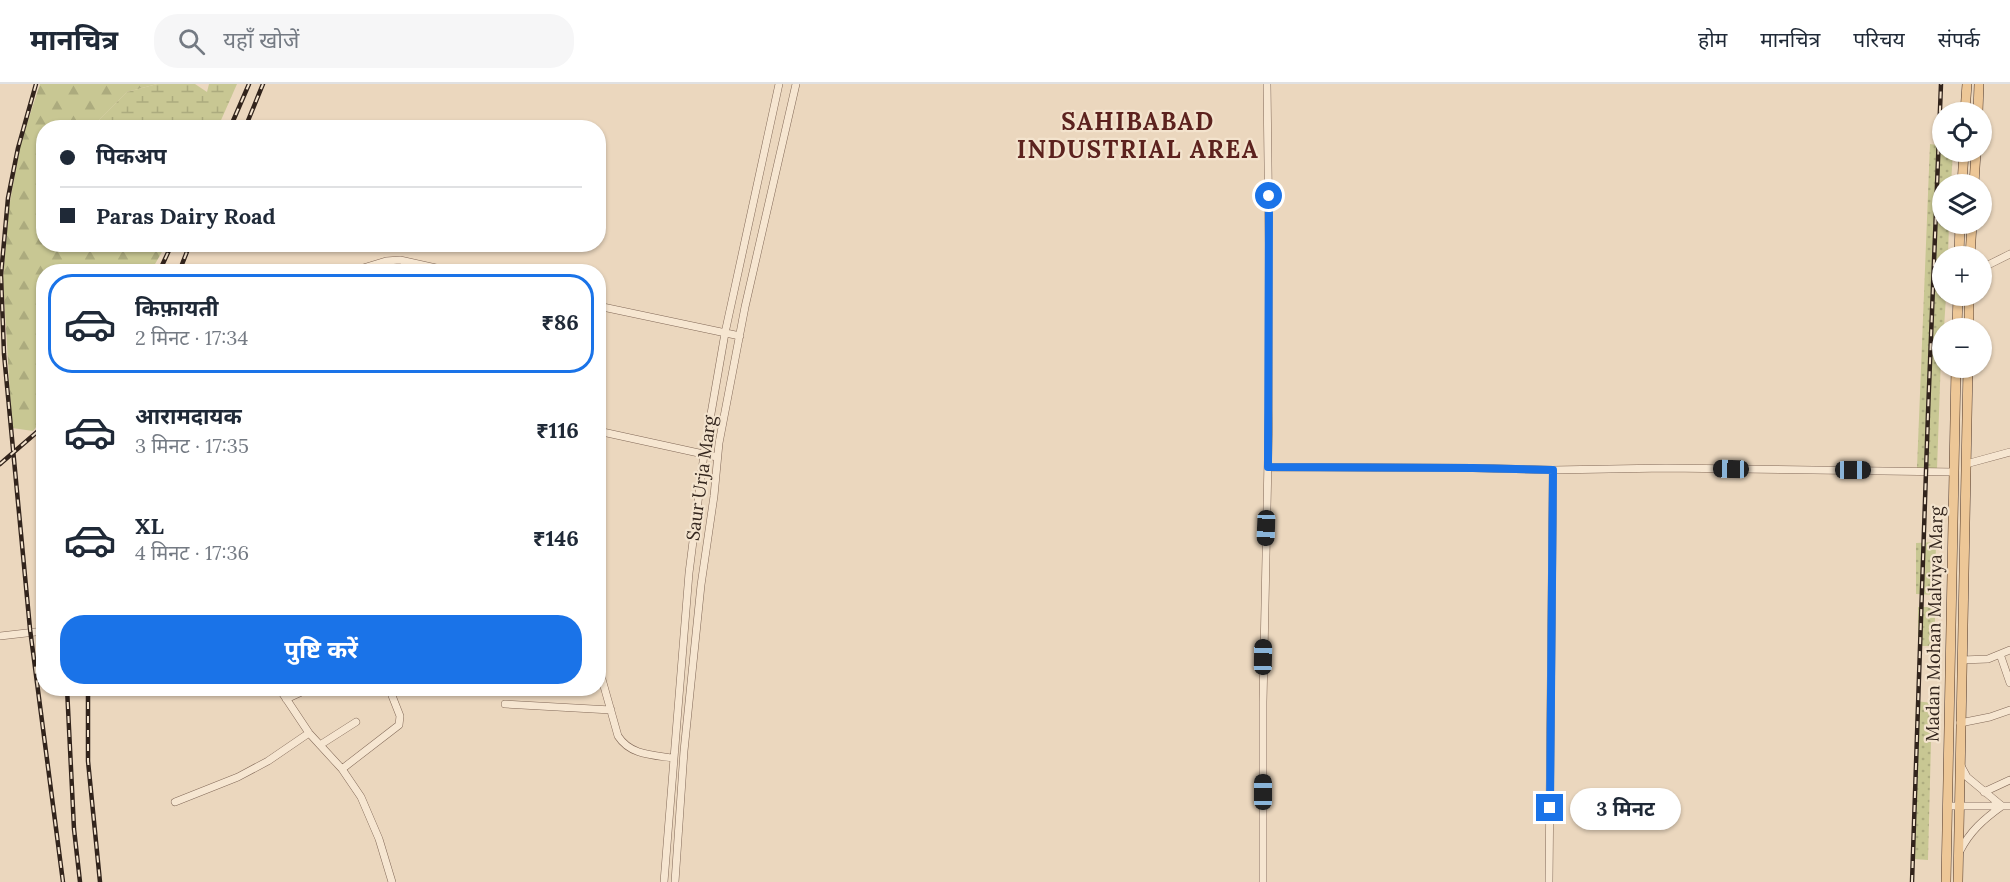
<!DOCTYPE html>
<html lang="hi">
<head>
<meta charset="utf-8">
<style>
	:root { --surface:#fff; --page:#f6f6f7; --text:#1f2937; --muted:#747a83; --line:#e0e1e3; --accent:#1a73e8 }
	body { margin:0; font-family:Lora,"Noto Sans Devanagari",serif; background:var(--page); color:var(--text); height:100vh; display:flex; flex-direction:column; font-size:22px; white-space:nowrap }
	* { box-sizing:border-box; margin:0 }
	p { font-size:20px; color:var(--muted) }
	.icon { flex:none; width:33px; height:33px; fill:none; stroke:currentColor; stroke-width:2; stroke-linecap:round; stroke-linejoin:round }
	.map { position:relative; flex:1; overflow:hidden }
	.drawer { position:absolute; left:36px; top:180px; width:570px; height:432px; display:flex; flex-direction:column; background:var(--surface); border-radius:24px; box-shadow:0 2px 4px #0004 }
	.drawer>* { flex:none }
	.banner { position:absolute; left:36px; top:36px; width:570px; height:132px; border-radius:24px; box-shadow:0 2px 4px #0004; display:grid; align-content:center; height:132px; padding:0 24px; background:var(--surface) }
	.buttons { position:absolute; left:1932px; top:18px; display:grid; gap:12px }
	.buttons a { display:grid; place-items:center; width:60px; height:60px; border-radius:50%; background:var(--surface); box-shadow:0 2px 4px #0004; font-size:30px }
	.end { position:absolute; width:27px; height:27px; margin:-14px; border:8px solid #1a73e8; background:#fff; box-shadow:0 0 0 3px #fff }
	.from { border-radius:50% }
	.bubble { position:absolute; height:42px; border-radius:21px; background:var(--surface); box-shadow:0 2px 4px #0004; font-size:20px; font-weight:700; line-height:42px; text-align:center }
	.car { position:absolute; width:18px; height:36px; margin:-18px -9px; border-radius:8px; box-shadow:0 0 4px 2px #0007; background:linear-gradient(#222 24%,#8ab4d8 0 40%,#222 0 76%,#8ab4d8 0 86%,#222 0) }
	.banner b { display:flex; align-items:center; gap:21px; height:57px; font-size:22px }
	.banner b+b { border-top:2px solid var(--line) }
	.banner i { width:15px; height:15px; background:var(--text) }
	ul { padding:10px 0 0; list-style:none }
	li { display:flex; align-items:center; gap:18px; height:99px; margin:0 12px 9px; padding:0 12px; border:3px solid transparent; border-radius:24px }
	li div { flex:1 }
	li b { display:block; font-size:22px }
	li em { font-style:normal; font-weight:700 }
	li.current { border-color:var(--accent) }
	li>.icon { width:54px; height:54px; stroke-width:1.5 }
	.primary-button { display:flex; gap:12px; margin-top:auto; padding:12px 24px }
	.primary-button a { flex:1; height:69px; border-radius:24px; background:var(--accent); color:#fff; font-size:24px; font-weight:700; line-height:69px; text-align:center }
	header { display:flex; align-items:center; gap:36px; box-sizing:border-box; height:84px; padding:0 30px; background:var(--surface); border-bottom:2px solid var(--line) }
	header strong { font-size:28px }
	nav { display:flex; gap:33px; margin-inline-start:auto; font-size:21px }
	.search { width:420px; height:54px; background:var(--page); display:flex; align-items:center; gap:15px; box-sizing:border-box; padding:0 21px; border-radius:24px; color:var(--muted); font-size:22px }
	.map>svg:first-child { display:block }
</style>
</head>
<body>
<header>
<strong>मानचित्र</strong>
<div class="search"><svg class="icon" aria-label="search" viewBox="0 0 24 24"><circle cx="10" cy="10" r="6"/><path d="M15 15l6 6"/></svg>यहाँ खोजें</div>
<nav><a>होम</a><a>मानचित्र</a><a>परिचय</a><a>संपर्क</a></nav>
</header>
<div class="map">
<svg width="2010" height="798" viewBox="0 0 2010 798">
	<defs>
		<pattern id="grass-dots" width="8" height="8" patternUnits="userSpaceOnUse" patternTransform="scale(1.5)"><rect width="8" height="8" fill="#c8c793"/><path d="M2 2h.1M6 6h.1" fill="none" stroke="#acab7e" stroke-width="1.8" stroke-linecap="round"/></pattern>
		<pattern id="forest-firs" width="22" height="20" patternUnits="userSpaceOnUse" patternTransform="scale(1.5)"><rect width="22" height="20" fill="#c8c793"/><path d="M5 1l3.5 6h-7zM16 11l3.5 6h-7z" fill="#acab7e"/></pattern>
		<pattern id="wetland-marsh" width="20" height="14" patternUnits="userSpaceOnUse" patternTransform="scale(1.5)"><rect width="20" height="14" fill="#c8c793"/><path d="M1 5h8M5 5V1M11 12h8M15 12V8" fill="none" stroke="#acab7e"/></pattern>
	</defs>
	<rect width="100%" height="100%" fill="#ebd7be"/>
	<path fill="url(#grass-dots)" d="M 1930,60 L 1942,62 L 1942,68 L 1953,68 L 1951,100 L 1942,100 L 1942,140 L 1949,140 L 1948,172 L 1942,172 L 1942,212 L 1946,212 L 1944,244 L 1942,244 L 1937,385 L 1917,384 Z
		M 1936,458 L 1935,511 L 1916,510 L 1916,459 Z
		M 1918,523 L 1935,523 L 1935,562 L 1918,562 Z
		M 1916,617 L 1932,619 L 1928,776 L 1913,775 Z"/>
	<path fill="url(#forest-firs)" d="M 40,0 L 157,0 L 127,8 L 92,43 L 44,44 L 44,160 L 166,161 L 151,187 L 44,188 L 43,334 L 33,347 L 12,344 L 3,195 L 9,123 L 21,58 Z"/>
	<path fill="url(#wetland-marsh)" d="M 157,0 L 195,0 L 207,8 L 209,0 L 237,0 L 218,43 L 92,43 L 127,8 Z"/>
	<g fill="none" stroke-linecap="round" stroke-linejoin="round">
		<defs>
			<path id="minor" d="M 1982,184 L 2010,170
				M 254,188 L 265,186 L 327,188
				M 350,188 L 386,177 L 400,176 L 454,188
				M 598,222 L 740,252
				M 598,347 L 717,373
				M 1966,380 L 2010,368
				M 1268,383 L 1473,384 L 1553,386 L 1666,384 L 1954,388
				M 0,552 L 44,547
				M 2000,570 L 2010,599
				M 1962,576 L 1988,575 L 2010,566
				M 598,581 L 618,652 C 630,671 652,671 673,674
				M 279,604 L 309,649 L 342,685 L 361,713 L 379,755 L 392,798
				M 286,615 L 310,604
				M 505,620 L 611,626
				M 1960,639 L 1990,633 L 2010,626
				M 320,661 L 356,638
				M 342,685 L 399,641 L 400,632 L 389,604
				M 1984,708 L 2010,696
				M 175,718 L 238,693 L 268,677 L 309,649
				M 1947,722 L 2010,722
				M 1960,767 C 1970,747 1984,735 2002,722 L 1967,693 L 1961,682
				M 664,798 L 689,489 L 704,370 L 725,249 L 779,0
				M 675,798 L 684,667 L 701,501 L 714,412 L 719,359 L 745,223 L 796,0
				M 1263,798 L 1263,618 L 1269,327 L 1269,160 L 1267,0
				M 1549,798 L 1553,386"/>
			<path id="major" d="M 1965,28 L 1967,0
				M 1978,28 L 1979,0
				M 1962,100 L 1964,68
				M 1974,100 L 1976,68
				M 1959,172 L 1960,140
				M 1970,172 L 1972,140
				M 1957,244 L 1958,212
				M 1969,244 L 1969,212
				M 1946,798 L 1956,284
				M 1958,798 L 1968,284"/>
		</defs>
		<use href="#minor" stroke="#826958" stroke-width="8"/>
		<use href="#major" stroke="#4f382c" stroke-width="10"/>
		<use href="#minor" stroke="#f6e6d1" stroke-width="7"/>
		<use href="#major" stroke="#edc797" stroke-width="9"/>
		<defs>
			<path id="rail" d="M 36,0 L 18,64 L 8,114 L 1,191 L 4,270 L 30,545 L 63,798
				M 230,44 L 249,0
				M 245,44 L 263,0
				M 159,188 L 172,160
				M 179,188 L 190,160
				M 0,380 L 44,342
				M 67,604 L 74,745 L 80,798
				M 88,604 L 88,677 L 100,798
				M 1912,798 L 1928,329 L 1941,0"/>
		</defs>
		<use href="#rail" stroke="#32241c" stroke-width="4.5"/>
		<use href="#rail" stroke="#f3e3cd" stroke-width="2" stroke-dasharray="7" stroke-linecap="butt"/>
	</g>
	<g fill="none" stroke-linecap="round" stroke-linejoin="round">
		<path stroke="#1a73e8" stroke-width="8" d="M 1269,112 L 1268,383 L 1473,384 L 1553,386 L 1550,724"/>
	</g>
	<g text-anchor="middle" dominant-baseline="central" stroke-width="4.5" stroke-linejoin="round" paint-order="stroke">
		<g font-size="18" fill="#32241c" stroke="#f3e3cd">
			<text transform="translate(701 394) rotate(-82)">Saur Urja Marg</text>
			<text transform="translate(1934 540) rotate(-89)">Madan Mohan Malviya Marg</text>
		</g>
		<g font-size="24" font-weight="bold" letter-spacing="1.5" fill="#5c221e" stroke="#f3e3cd">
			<text x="1138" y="37">SAHIBABAD<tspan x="1138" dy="28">INDUSTRIAL AREA</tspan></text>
		</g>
	</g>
</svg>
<div class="buttons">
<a><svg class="icon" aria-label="locate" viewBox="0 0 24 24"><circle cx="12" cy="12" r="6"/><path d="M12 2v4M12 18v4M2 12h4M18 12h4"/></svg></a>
<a><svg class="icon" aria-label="layers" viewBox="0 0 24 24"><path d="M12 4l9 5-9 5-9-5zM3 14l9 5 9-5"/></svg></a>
<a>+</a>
<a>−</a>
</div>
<i class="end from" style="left:1269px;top:112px"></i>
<i class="end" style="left:1550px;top:724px"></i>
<div class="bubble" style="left:1570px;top:704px;width:111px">3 मिनट</div>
<i class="car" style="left:1731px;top:385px;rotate:271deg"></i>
<i class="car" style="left:1853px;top:386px;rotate:90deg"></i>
<i class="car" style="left:1266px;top:444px;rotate:182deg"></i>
<i class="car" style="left:1263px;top:573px;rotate:1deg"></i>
<i class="car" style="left:1263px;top:708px;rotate:0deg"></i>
<div class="banner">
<b><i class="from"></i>पिकअप</b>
<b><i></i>Paras Dairy Road</b>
</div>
<section class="drawer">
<ul>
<li class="current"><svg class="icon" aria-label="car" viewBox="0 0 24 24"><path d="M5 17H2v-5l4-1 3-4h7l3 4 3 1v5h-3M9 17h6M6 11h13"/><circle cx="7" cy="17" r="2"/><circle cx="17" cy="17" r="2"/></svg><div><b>किफ़ायती</b><p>2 मिनट · 17:34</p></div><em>₹86</em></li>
<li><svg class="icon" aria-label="car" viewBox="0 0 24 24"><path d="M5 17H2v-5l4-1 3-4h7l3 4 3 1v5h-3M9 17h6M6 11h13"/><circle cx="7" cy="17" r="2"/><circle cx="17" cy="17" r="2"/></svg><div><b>आरामदायक</b><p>3 मिनट · 17:35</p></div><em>₹116</em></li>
<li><svg class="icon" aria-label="car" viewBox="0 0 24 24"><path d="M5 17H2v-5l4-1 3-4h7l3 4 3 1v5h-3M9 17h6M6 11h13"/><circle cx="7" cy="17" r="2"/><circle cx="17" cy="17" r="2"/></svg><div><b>XL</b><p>4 मिनट · 17:36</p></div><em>₹146</em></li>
</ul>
<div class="primary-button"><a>पुष्टि करें</a></div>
</section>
</div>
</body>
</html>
